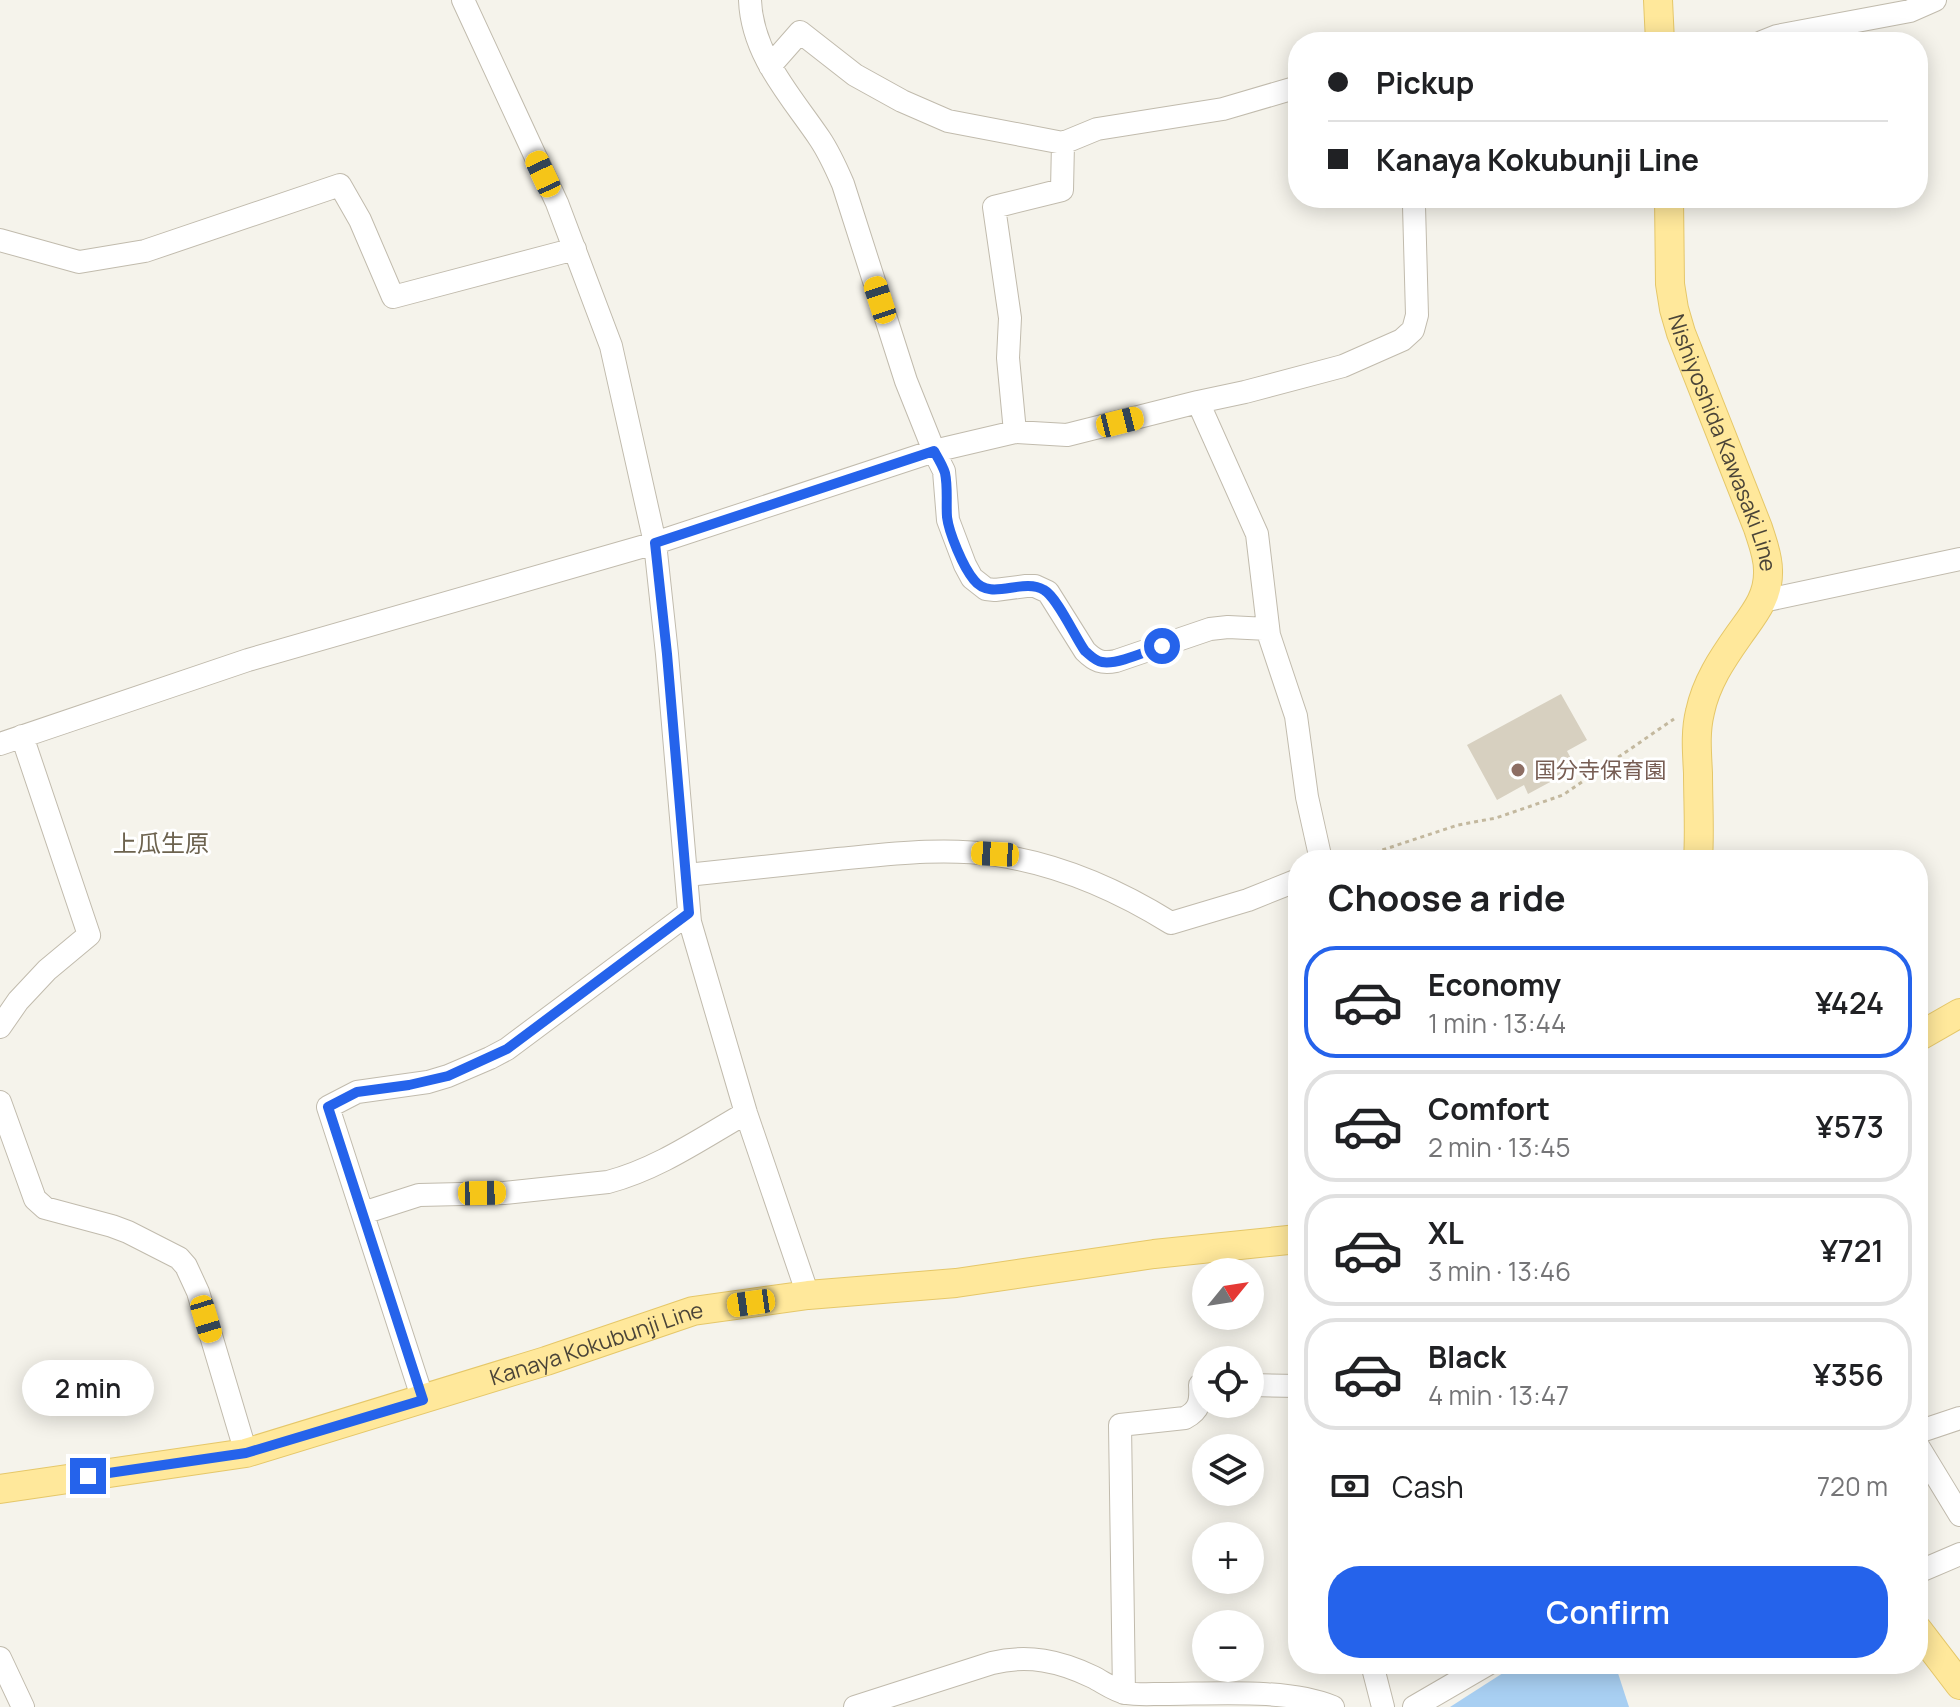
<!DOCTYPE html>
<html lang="en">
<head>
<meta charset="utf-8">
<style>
	:root { --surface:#fff; --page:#f6f6f6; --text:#202124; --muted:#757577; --line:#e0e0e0; --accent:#2563eb }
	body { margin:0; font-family:Manrope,"Noto Sans JP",sans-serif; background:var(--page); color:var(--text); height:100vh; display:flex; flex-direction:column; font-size:30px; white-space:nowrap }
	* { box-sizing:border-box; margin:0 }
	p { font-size:26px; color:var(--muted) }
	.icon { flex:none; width:44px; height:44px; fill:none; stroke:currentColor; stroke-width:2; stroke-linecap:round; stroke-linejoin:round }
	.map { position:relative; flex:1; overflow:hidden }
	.panel { position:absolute; left:1288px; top:850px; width:640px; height:824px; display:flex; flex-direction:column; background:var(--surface); border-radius:32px; box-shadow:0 4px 20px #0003 }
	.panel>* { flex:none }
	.top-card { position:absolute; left:1288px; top:32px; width:640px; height:176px; border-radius:32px; box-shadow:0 4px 20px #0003; display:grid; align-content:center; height:176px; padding:0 40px; background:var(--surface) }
	.needle { width:52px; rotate:60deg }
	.buttons { position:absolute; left:1192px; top:1258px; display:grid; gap:16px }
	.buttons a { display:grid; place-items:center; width:72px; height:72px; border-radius:50%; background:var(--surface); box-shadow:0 4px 20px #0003; font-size:40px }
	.end { position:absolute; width:36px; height:36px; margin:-18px; border:10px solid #2563eb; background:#fff; box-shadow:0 0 0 4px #fff }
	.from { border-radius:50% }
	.bubble { position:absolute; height:56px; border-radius:28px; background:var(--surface); box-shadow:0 4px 20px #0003; font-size:26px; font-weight:600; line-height:56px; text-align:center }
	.car { position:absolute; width:24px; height:48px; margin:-24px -12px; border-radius:10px; box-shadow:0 0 6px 2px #0007; background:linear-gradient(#f5c518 24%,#345 0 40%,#f5c518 0 76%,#345 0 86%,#f5c518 0) }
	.top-card b { display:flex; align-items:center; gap:28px; height:76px; font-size:30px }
	.top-card b+b { border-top:2px solid var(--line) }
	.top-card i { width:20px; height:20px; background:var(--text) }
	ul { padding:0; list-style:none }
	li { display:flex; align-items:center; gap:24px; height:112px; margin:0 16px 12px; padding:0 24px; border:4px solid var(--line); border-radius:32px }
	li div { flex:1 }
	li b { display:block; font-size:30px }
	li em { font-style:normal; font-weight:600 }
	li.selected { border-color:var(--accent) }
	li>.icon { width:72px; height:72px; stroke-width:1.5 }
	h2 { padding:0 40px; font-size:36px; line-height:96px }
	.pay { display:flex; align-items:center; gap:20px; height:88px; padding:0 40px; font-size:30px }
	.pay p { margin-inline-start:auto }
	.primary-button { display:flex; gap:16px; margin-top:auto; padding:16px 40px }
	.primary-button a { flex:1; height:92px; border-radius:32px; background:var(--accent); color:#fff; font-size:32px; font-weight:600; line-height:92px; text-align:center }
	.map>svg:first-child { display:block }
</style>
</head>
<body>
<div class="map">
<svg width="1960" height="1707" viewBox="0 0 1960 1707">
	<rect width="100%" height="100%" fill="#f5f3eb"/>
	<path fill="#a8cff2" d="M 1517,1664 L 1615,1664 L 1629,1707 L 1450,1707 Z"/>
	<path fill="#d7d0c0" d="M 1561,694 L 1587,740 L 1567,751 L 1576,768 L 1528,794 L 1524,785 L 1497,800 L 1467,745 Z"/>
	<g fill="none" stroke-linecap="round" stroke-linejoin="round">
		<defs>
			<path id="minor" d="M 463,0 L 557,203 L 611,346 L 655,543 L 667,654 L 690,922 L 746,1113 L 808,1295
				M 750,0 C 752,55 791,96 820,139 C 830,154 836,168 843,184 L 906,381 L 934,451 L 944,471 L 948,520 L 965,565 L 972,578 L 986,589 L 995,590 L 1026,586 L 1035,586 L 1048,592 L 1085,651 C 1095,661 1102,664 1116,661 L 1210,629 L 1228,627 L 1268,629
				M 1762,42 L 1777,36 L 1910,11 L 1935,0
				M 770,66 L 800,32 L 855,75 L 902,101 L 948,121 L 1063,143 L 1097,129 L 1223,109 L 1298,87
				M 0,240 L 79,262 L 145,251 L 340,185 L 360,220 L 393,297 L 575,249
				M 1198,402 L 1257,534 L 1269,635 L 1296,716 L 1307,797 L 1321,860
				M 1015,432 L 1008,358 L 1010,318 L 994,207 L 1062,190 L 1063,143
				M 1763,601 L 1960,559
				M 0,744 L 248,660 L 655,543 L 934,451 L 1015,432 L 1067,435 L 1198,402 L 1245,392 L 1343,366 L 1402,340 L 1413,330 L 1417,315 L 1414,206 L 1417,198
				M 687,875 C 737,870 788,864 838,859 C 890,854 944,847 996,855 C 1058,864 1118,890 1171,923 L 1248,900 L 1298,880
				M 0,1027 L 18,1001 L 47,970 L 89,935 L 22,736
				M 0,1102 L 35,1199 L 45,1208 L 112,1226 L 128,1232 L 179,1258 L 186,1266 L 198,1292 L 246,1453
				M 363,1213 L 419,1195 L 504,1193 L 608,1182 C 658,1169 702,1138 746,1113
				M 1250,1385 L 1298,1386
				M 423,1400 L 328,1107 L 357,1092 L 428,1082 L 448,1076 L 490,1058 L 507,1049 L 689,913
				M 1918,1432 L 1960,1418
				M 1918,1446 L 1960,1515
				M 1918,1572 L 1960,1554
				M 0,1658 L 23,1707
				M 1372,1664 L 1383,1707
				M 1124,1693 L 1120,1425 L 1185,1418 C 1200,1410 1201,1401 1200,1385 L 1206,1385
				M 855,1707 L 992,1663 C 1028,1654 1060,1661 1093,1677 C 1103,1682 1115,1691 1126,1693 C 1137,1695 1151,1694 1163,1694 C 1214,1694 1287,1688 1333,1707
				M 1414,1707 L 1488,1664"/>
			<g id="major">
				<path d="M 1658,0 L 1660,42"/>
				<path id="s1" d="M 1669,198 L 1670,284 L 1674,309 L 1681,333 L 1758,528 C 1762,541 1768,555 1768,570 C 1769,597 1754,614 1739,635 C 1722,659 1706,683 1700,712 C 1695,732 1697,753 1698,773 C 1698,802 1700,831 1698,860"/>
				<path d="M 1918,1037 L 1960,1013"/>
				<path id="s2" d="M 0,1489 L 246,1453 L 546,1361 L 693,1311 L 808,1295 L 956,1283 L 1154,1254 L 1298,1239"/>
				<path d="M 1918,1630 L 1960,1685"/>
			</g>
		</defs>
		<use href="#minor" stroke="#c1bbad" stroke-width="24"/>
		<use href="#major" stroke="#e5c769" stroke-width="30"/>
		<path stroke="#c3b89e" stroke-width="3" stroke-dasharray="4 4" stroke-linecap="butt" d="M 1352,860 L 1458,825 L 1496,818 L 1563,795 L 1674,719"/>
		<use href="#minor" stroke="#fff" stroke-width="22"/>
		<use href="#major" stroke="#ffe89b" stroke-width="28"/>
	</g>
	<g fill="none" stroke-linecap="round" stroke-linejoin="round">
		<path stroke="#2563eb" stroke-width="10" d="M 88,1476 L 246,1453 L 423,1400 L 328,1107 L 357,1092 L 409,1085 L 448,1076 L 507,1049 L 689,913 L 667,654 L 655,543 L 934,451 C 938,458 943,466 945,473 C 948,487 946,503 947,517 C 949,533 963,567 974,580 C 991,602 1022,577 1044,590 C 1057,597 1075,637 1085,651 C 1091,656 1095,661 1102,662 C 1117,665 1147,651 1162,646"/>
	</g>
	<circle fill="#8d6e63" stroke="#fff" stroke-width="3" cx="1518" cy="770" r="8"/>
	<g text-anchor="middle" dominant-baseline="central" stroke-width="6" stroke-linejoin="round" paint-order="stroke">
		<g font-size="22" fill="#4a4438" stroke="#fff">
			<text stroke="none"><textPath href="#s1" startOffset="254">Nishiyoshida Kawasaki Line</textPath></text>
			<text stroke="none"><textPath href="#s2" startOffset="616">Kanaya Kokubunji Line</textPath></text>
		</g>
		<g font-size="22" fill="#785e54" stroke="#fff" text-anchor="start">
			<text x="1534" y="770">国分寺保育園</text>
		</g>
		<g font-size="24" fill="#6d634f" stroke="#fff">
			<text x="161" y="842">上瓜生原</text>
		</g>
	</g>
</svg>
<div class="buttons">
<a><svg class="needle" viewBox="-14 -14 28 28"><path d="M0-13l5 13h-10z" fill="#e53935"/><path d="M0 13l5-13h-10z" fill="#757577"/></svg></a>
<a><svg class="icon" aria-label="locate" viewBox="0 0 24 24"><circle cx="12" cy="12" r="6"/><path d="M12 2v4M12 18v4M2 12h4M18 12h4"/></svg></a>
<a><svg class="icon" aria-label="layers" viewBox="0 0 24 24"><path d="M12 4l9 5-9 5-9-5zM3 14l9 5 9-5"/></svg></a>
<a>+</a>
<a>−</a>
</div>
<i class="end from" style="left:1162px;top:646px"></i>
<i class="end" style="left:88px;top:1476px"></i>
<div class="bubble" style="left:22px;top:1360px;width:132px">2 min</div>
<i class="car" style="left:543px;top:174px;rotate:335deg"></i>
<i class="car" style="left:880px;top:300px;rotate:342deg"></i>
<i class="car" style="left:1120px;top:422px;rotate:76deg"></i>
<i class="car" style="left:995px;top:854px;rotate:273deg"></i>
<i class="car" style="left:482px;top:1193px;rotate:89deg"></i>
<i class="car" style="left:751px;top:1303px;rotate:262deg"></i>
<i class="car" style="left:206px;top:1319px;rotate:163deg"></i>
<div class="top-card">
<b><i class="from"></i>Pickup</b>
<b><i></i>Kanaya Kokubunji Line</b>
</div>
<section class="panel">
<h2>Choose a ride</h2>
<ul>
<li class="selected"><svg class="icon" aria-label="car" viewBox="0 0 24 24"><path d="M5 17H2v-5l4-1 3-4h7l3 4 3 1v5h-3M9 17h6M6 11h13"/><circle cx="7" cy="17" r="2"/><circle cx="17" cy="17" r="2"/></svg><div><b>Economy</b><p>1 min · 13:44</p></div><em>¥424</em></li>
<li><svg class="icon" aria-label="car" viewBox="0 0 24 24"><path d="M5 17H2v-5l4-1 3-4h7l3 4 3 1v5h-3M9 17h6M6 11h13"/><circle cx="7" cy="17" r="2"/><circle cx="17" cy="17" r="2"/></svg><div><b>Comfort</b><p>2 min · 13:45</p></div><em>¥573</em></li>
<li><svg class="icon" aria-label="car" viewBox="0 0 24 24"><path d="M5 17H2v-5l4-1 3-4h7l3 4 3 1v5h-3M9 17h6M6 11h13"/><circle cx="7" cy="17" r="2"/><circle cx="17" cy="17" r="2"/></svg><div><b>XL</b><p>3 min · 13:46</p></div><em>¥721</em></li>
<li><svg class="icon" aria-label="car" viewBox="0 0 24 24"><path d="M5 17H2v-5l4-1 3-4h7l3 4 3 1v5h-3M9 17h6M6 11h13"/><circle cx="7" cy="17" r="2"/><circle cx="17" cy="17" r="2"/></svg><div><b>Black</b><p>4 min · 13:47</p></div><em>¥356</em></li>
</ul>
<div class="pay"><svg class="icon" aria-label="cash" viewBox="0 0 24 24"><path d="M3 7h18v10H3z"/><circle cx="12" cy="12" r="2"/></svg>Cash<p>720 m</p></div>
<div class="primary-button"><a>Confirm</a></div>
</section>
</div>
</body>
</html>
